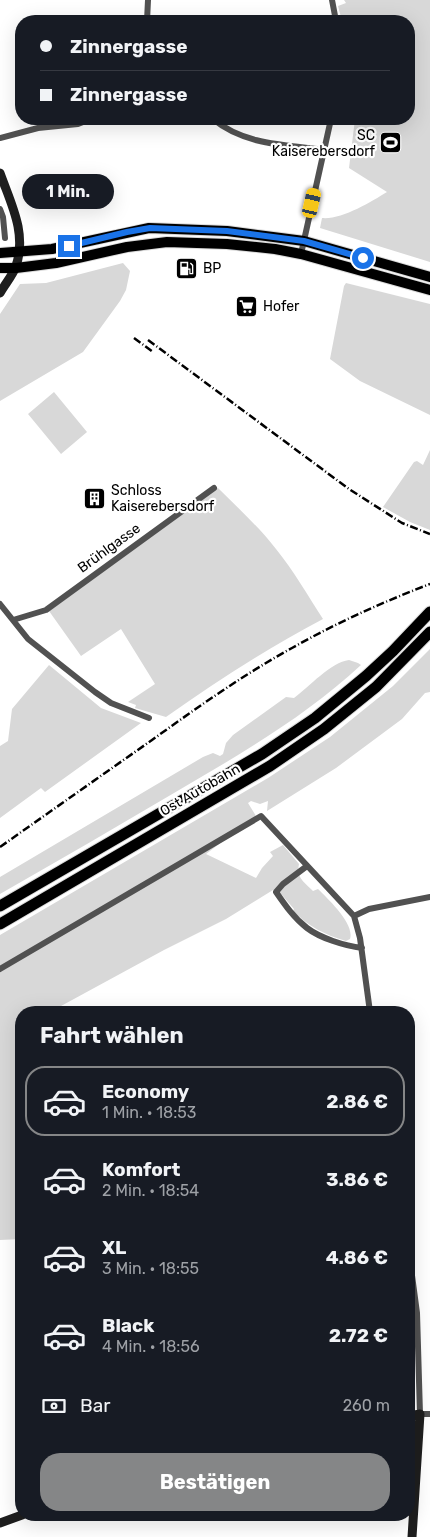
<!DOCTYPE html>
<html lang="de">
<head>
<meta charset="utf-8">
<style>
	:root { --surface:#171b24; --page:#20242c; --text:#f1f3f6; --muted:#9ea1a6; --line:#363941; --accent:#858687 }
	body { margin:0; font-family:Rubik,sans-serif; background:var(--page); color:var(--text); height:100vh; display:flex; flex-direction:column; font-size:19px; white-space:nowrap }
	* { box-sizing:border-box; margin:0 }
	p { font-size:16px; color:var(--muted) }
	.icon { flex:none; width:28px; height:28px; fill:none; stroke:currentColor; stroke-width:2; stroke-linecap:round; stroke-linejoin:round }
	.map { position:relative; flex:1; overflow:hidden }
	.side { position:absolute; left:15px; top:1006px; width:400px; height:515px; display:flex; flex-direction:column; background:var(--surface); border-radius:20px; box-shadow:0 5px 20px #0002 }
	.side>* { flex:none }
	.top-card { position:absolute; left:15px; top:15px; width:400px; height:110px; border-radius:20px; box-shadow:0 5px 20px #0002; display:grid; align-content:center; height:110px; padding:0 25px; background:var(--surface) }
	.end { position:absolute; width:22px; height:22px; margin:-11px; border:6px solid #1a73e8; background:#fff; box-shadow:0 0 0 2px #fff }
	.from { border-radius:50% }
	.bubble { position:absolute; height:35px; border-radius:18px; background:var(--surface); box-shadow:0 5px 20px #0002; font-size:16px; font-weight:700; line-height:35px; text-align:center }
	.car { position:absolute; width:15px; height:30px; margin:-15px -8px; border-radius:6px; box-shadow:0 0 4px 1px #0007; background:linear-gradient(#f5c518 24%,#345 0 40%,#f5c518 0 76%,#345 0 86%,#f5c518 0) }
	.top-card b { display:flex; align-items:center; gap:18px; height:48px; font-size:19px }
	.top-card b+b { border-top:1px solid var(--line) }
	.top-card i { width:12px; height:12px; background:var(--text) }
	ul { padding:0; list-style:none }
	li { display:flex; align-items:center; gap:15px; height:70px; margin:0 10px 8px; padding:0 15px; border:2px solid transparent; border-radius:20px }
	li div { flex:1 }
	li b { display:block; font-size:19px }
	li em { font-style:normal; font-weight:700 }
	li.current { border-color:var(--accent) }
	li>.icon { width:45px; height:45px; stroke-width:1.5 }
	h2 { padding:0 25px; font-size:22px; line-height:60px }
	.pay { display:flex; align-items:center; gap:12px; height:55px; padding:0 25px; font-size:19px }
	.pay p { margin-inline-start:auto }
	.button { display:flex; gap:10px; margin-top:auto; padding:10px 25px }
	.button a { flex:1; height:58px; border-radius:20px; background:var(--accent); color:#fff; font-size:20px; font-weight:700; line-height:58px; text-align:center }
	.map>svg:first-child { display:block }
</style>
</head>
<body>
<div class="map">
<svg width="430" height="1537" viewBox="0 0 430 1537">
	<rect width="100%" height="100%" fill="#fff"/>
	<path fill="#d8d8d8" d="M 344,0 L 430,0 L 430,262 L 320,228 L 322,218 C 341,220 371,202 387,192 L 349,168 L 355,119 L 409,119 L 409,21 L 342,21 L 338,6 L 346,3 Z
		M 123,263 L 130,271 L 126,290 L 120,301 L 83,352 L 0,401 L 0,314 L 20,284 L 46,283 Z
		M 346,283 L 430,304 L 430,415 L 360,381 L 330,359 L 344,286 Z
		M 54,392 L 87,432 L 61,454 L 28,414 Z
		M 430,450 L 430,530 L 410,522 L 383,507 L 414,462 L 417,461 L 423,465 Z
		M 218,488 C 238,508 259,527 276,549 C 294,571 308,596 323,619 C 268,648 217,681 166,717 L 135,708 L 136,705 L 128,702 L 155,684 L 121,629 L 81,656 L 49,611 Z
		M 430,649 L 430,692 L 425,693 L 402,719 L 336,768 L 267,811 L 268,801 L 260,804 L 251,801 L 248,803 L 256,816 L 206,854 L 256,878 L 262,868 L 273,856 L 270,852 L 283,845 L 299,864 C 296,878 304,882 313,891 L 318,889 C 328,899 355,924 350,939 L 346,941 C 325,935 308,926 293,911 L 294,909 L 282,895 L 273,890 L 226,919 L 164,950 L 50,1012 L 21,1012 L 21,1239 L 0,1240 L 0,935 L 268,778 L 330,737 L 393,686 Z
		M 349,660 L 358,663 L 361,665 C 305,717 239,755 174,793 C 116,827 58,861 0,894 L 0,877 L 203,757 L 213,753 L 220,756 L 223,754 L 226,743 L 233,735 L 286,697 L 294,698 C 309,687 331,662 349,660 Z
		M 49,665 L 101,708 L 141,723 L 45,792 L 41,788 L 0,818 L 0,746 L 8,741 L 12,709 Z"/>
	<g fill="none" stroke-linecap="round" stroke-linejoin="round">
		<defs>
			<path id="primary" d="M 0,253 L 52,249 L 149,228 L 227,231 L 304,241 L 430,277
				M 0,268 L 16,268 L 56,263 L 127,247 L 167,242 L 227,244 L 275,249 L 301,254 L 430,290"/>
			<path id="highway" d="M 0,906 L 262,754 L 315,718 L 366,676 L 393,651 L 430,612
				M 0,924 L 270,766 L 324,729 L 376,687 L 430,632"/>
		</defs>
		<use href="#primary" stroke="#dbdbdb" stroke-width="12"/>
		<use href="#highway" stroke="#dbdbdb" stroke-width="13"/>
		<path stroke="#515151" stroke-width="6" d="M 332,0 L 336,21
			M 147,21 L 148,0
			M 213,119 C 244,145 286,145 325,150
			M 0,138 L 38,128 L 78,124 L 91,119
			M 0,209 L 3,217 L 5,238
			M 301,254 L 331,119
			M 0,604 L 28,639 L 95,692 L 111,703 L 149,718
			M 13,620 L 46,610 L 214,488
			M 307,866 L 283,884 L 276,892 C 285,905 294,918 307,928 C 320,938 345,946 362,948
			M 354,916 L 369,909 L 430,897
			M 0,969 L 261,816 L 354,916 L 360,938 L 370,1012
			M 409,1253 L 417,1313 L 420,1414 L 430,1414"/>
		<path stroke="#1e1e1e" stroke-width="9" d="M 0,173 C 11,204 27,233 16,266 C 13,275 5,284 0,293
			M 409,1416 L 420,1414 L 412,1537
			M 0,1523 L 22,1515"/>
		<use href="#primary" stroke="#000" stroke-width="10"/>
		<use href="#highway" stroke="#000" stroke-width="11"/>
		<path stroke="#000" stroke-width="2.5" stroke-dasharray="8 2.5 1 2.5" stroke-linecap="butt" d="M 134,338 L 153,352
			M 148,340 L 349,489 L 402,523 L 430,534
			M 0,847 C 51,811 102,775 152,740 C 198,707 243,675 292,648 C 336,623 383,602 430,584"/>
	</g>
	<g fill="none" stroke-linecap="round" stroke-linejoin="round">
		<path stroke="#1a73e8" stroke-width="6" d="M 69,246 L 127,232 L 150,228 L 227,231 L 304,241 L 363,258"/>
	</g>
	<defs>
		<symbol id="stadium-square" viewBox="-11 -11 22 22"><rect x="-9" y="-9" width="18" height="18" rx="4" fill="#000" stroke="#fff"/><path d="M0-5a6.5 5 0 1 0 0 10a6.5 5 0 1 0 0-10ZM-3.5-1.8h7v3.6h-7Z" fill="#fff"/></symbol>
		<symbol id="fuel-square" viewBox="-11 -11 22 22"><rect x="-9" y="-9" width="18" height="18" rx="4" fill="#000" stroke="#fff"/><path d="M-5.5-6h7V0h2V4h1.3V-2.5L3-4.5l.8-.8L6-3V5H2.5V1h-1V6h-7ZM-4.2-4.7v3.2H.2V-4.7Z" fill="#fff"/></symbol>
		<symbol id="supermarket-square" viewBox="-11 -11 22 22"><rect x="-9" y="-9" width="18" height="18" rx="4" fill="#000" stroke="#fff"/><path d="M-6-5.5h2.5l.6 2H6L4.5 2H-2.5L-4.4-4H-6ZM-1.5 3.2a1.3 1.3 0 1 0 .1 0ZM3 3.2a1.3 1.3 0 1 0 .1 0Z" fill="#fff"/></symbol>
		<symbol id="building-square" viewBox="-11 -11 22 22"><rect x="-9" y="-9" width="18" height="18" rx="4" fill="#000" stroke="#fff"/><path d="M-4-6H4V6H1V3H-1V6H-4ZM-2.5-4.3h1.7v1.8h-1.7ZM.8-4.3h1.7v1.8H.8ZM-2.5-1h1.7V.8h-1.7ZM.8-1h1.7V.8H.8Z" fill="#fff"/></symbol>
	</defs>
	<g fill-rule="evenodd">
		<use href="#stadium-square" x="378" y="130" width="25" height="25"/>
		<use href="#fuel-square" x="174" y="256" width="25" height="25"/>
		<use href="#supermarket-square" x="234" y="294" width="25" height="25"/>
		<use href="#building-square" x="82" y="486" width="25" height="25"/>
	</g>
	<g text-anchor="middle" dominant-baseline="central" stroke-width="4.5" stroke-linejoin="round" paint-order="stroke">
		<g font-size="14" fill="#000" stroke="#fff" text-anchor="start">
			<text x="375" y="135" text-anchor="end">SC<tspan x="375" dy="16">Kaiserebersdorf</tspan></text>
			<text x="203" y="268">BP</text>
			<text x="263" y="306">Hofer</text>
			<text x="111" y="490">Schloss<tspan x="111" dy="16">Kaiserebersdorf</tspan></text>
		</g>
		<g font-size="14" fill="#000" stroke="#fff">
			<text transform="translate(109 548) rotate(-36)">Brühlgasse</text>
			<text transform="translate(200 790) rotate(-30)">Ost Autobahn</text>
		</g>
	</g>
</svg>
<i class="end from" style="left:363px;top:258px"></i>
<i class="end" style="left:69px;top:246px"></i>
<div class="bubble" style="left:22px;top:174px;width:92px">1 Min.</div>
<i class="car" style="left:312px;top:203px;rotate:13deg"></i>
<div class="top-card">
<b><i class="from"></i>Zinnergasse</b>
<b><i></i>Zinnergasse</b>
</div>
<section class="side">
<h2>Fahrt wählen</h2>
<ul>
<li class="current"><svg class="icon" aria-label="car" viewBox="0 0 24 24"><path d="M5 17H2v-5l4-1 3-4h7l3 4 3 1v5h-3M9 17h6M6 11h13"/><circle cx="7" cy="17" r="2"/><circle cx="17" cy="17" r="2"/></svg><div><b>Economy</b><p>1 Min. · 18:53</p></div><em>2.86 €</em></li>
<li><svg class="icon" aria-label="car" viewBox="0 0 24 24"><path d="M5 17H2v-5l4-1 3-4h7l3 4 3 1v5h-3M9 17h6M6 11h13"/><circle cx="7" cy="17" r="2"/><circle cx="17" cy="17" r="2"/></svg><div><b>Komfort</b><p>2 Min. · 18:54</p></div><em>3.86 €</em></li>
<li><svg class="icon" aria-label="car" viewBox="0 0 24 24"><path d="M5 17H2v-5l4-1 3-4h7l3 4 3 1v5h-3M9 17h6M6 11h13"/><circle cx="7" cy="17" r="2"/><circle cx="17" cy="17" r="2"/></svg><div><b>XL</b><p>3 Min. · 18:55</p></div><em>4.86 €</em></li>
<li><svg class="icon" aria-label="car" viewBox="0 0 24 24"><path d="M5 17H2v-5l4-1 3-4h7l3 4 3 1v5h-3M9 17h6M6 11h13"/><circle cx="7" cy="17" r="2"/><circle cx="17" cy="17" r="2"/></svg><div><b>Black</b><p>4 Min. · 18:56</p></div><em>2.72 €</em></li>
</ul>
<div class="pay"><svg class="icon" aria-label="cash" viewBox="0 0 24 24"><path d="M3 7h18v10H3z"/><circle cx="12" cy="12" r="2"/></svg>Bar<p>260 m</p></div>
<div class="button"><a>Bestätigen</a></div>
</section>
</div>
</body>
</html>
